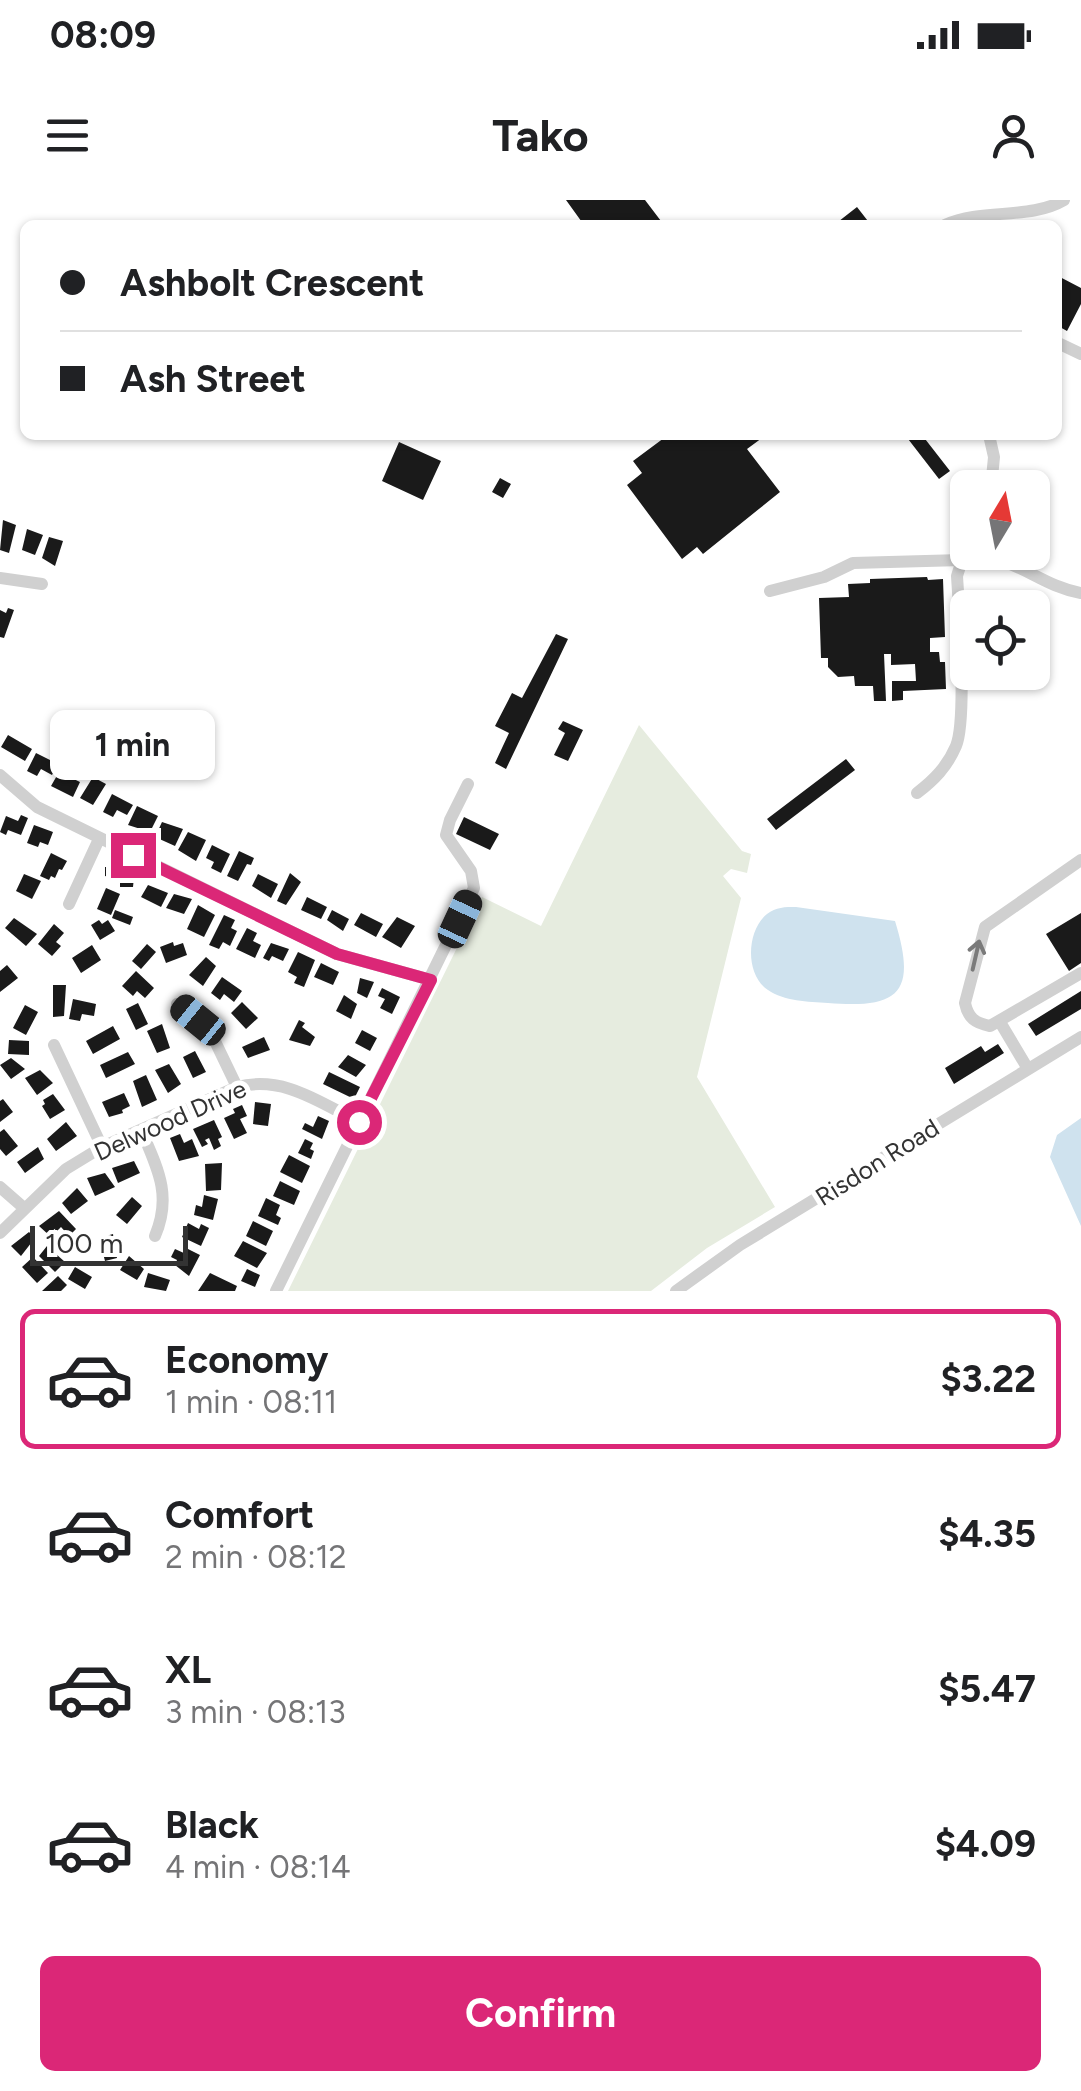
<!DOCTYPE html>
<html lang="en">
<head>
<meta charset="utf-8">
<style>
	:root { --surface:#fff; --page:#f2f2f2; --text:#202124; --muted:#757577; --line:#e0e0e0; --accent:#db2777 }
	body { margin:0; font-family:Figtree,sans-serif; background:var(--page); color:var(--text); height:100vh; display:flex; flex-direction:column; font-size:38px; white-space:nowrap }
	* { box-sizing:border-box; margin:0 }
	p { font-size:32px; color:var(--muted) }
	.icon { flex:none; width:55px; height:55px; fill:none; stroke:currentColor; stroke-width:2; stroke-linecap:round; stroke-linejoin:round }
	.map { position:relative; height:1091px; overflow:hidden }
	.side { display:flex; flex-direction:column; background:var(--surface); flex:1 }
	.side>* { flex:none }
	.guide { position:absolute; left:20px; top:20px; width:1042px; height:220px; border-radius:15px; box-shadow:0 2px 8px #0004; display:grid; align-content:center; height:220px; padding:0 40px; background:var(--surface) }
	.needle { width:65px; rotate:10deg }
	.tools { position:absolute; left:950px; top:270px; display:grid; gap:20px }
	.tools a { display:grid; place-items:center; width:100px; height:100px; border-radius:15px; background:var(--surface); box-shadow:0 2px 8px #0004; font-size:50px }
	.scale { position:absolute; left:30px; bottom:25px; width:158px; box-sizing:border-box; padding-left:10px; border:5px solid #333; border-top:0; font-size:28px; line-height:35px; white-space:nowrap; color:#333; -webkit-text-stroke:8px #fff; paint-order:stroke }
	.end { position:absolute; width:45px; height:45px; margin:-22px; border:12px solid #db2777; background:#fff; box-shadow:0 0 0 5px #fff }
	.from { border-radius:50% }
	.bubble { position:absolute; height:70px; border-radius:15px; background:var(--surface); box-shadow:0 2px 8px #0004; font-size:32px; font-weight:700; line-height:70px; text-align:center }
	.car { position:absolute; width:30px; height:60px; margin:-30px -15px; border-radius:12px; box-shadow:0 0 8px 2px #0007; background:linear-gradient(#222 24%,#8ab4d8 0 40%,#222 0 76%,#8ab4d8 0 86%,#222 0) }
	.guide b { display:flex; align-items:center; gap:35px; height:95px; font-size:38px }
	.guide b+b { border-top:2px solid var(--line) }
	.guide i { width:25px; height:25px; background:var(--text) }
	ul { padding:18px 0 0; list-style:none }
	li { display:flex; align-items:center; gap:30px; height:140px; margin:0 20px 15px; padding:0 20px; border:5px solid transparent; border-radius:15px }
	li div { flex:1 }
	li b { display:block; font-size:38px }
	li em { font-style:normal; font-weight:700 }
	li.on { border-color:var(--accent) }
	li>.icon { width:90px; height:90px; stroke-width:1.5 }
	.cta { display:flex; gap:20px; margin-top:auto; padding:20px 40px }
	.cta a { flex:1; height:115px; border-radius:15px; background:var(--accent); color:#fff; font-size:40px; font-weight:700; line-height:115px; text-align:center }
	.status { display:flex; justify-content:space-between; align-items:center; height:70px; padding:0 50px; background:var(--surface); direction:ltr }
	.status svg { height:28px; fill:currentColor }
	header { display:flex; justify-content:space-between; align-items:center; height:130px; padding:0 40px; background:var(--surface); font-size:45px; font-weight:700 }
	.map>svg:first-child { display:block }
</style>
</head>
<body>
<div class="status"><b>08:09</b><svg viewBox="0 0 49 12"><path d="M0 12V9h3v3zM5 12V6h3v6zM10 12V3h3v9zM15 12V0h3v12zM26 1h20v11H26zM47 4h2v5h-2z"/></svg></div>
<header><svg class="icon" aria-label="menu" viewBox="0 0 24 24"><path d="M4 6h16M4 12h16M4 18h16"/></svg>Tako<svg class="icon" aria-label="person" viewBox="0 0 24 24"><circle cx="12" cy="8" r="4"/><path d="M4 21q1-7 8-7t8 7"/></svg></header>
<div class="map">
<svg width="1081" height="1091" viewBox="0 0 1081 1091">
	<rect width="100%" height="100%" fill="#fff"/>
	<path fill="#e6ecdf" d="M 639,525 L 742,651 L 751,654 L 747,673 L 731,669 L 723,676 L 741,698 L 697,877 L 775,1007 L 707,1048 L 651,1091 L 288,1091 L 482,697 L 541,726 Z"/>
	<path fill="#cfe2ee" d="M 796,707 L 895,721 C 917,792 900,809 828,803 C 808,802 784,801 768,790 C 745,775 746,731 767,714 C 776,707 785,707 796,707 Z
		M 1081,918 L 1081,1026 L 1050,957 L 1057,935 Z"/>
	<path fill="#1a1a1a" d="M 566,0 L 645,0 L 664,25 L 584,25 Z
		M 857,7 L 871,25 L 834,25 Z
		M 1058,76 L 1081,88 L 1081,104 L 1067,131 L 1058,126 Z
		M 668,235 L 766,235 L 747,249 L 780,292 L 703,354 L 697,347 L 682,359 L 627,285 L 642,273 L 633,261 Z
		M 905,235 L 922,235 L 950,271 L 939,279 Z
		M 399,242 L 441,261 L 423,300 L 382,281 Z
		M 500,278 L 511,284 L 503,298 L 492,292 Z
		M 3,320 L 16,325 L 9,353 L 0,350 Z
		M 27,329 L 43,335 L 35,355 L 22,350 Z
		M 49,337 L 63,341 L 55,366 L 42,358 Z
		M 927,377 L 928,380 L 943,379 L 945,437 L 930,438 L 930,452 L 939,452 L 940,462 L 945,462 L 946,489 L 903,491 L 903,500 L 892,501 L 892,481 L 916,481 L 915,464 L 891,465 L 891,454 L 884,454 L 886,501 L 874,501 L 873,486 L 855,486 L 854,476 L 838,477 L 828,467 L 828,458 L 821,458 L 819,398 L 849,397 L 848,384 L 870,383 L 870,379 Z
		M 8,408 L 14,410 L 4,438 L 0,437 L 0,410 L 6,413 Z
		M 556,434 L 568,439 L 506,569 L 495,563 L 509,533 L 495,526 L 512,493 L 522,498 Z
		M 563,521 L 583,530 L 568,561 L 554,555 L 565,533 L 558,529 Z
		M 8,535 L 32,549 L 25,561 L 1,547 Z
		M 36,553 L 58,564 L 52,575 L 41,569 L 37,576 L 27,571 Z
		M 846,559 L 855,570 L 776,630 L 767,619 Z
		M 59,572 L 80,582 L 73,597 L 51,586 Z
		M 93,577 L 106,584 L 93,605 L 80,598 Z
		M 112,594 L 133,605 L 127,615 L 117,610 L 113,617 L 103,612 Z
		M 137,606 L 158,616 L 150,632 L 128,625 Z
		M 21,615 L 28,618 L 21,635 L 8,630 L 6,635 L 0,632 L 6,616 L 18,621 Z
		M 464,617 L 499,634 L 490,650 L 456,634 Z
		M 162,622 L 183,629 L 175,646 L 155,637 Z
		M 34,625 L 53,632 L 48,645 L 40,642 L 38,647 L 27,643 Z
		M 188,632 L 206,640 L 196,661 L 178,650 Z
		M 212,645 L 230,654 L 221,673 L 211,668 L 214,662 L 206,658 Z
		M 239,651 L 254,658 L 251,665 L 247,664 L 238,681 L 227,676 Z
		M 51,653 L 67,661 L 62,670 L 59,669 L 55,678 L 51,676 L 49,680 L 40,676 Z
		M 105,667 L 135,667 L 133,687 L 120,687 L 120,680 L 105,676 Z
		M 290,673 L 301,682 L 286,705 L 277,701 Z
		M 24,674 L 41,681 L 32,699 L 16,691 Z
		M 258,674 L 278,684 L 271,698 L 252,686 Z
		M 148,685 L 168,693 L 161,707 L 141,697 Z
		M 106,688 L 120,694 L 111,715 L 97,709 Z
		M 174,694 L 192,699 L 184,714 L 166,708 Z
		M 307,697 L 327,707 L 321,719 L 301,710 Z
		M 198,705 L 215,715 L 204,737 L 187,729 Z
		M 115,710 L 133,717 L 130,725 L 112,718 Z
		M 332,710 L 349,719 L 343,731 L 327,720 Z
		M 361,713 L 383,724 L 376,737 L 354,725 Z
		M 1081,713 L 1081,763 L 1069,771 L 1046,734 Z
		M 224,715 L 235,720 L 231,728 L 237,731 L 230,746 L 223,742 L 219,749 L 209,745 Z
		M 397,717 L 415,726 L 401,748 L 382,737 Z
		M 14,718 L 37,734 L 26,746 L 5,728 Z
		M 99,720 L 102,724 L 108,720 L 115,731 L 100,740 L 91,725 Z
		M 54,724 L 64,733 L 56,742 L 61,746 L 52,756 L 38,744 Z
		M 247,728 L 257,733 L 253,741 L 261,745 L 255,758 L 236,749 Z
		M 173,742 L 174,746 L 183,743 L 187,755 L 166,763 L 160,747 Z
		M 271,743 L 289,749 L 283,761 L 272,756 L 269,761 L 263,758 Z
		M 147,744 L 156,752 L 141,769 L 132,761 Z
		M 92,745 L 101,760 L 81,773 L 72,758 Z
		M 298,752 L 315,760 L 304,787 L 294,783 L 297,777 L 288,772 Z
		M 206,757 L 216,766 L 203,786 L 189,775 Z
		M 321,763 L 339,772 L 333,785 L 314,777 Z
		M 7,765 L 18,778 L 0,792 L 0,771 Z
		M 136,771 L 154,788 L 145,798 L 137,791 L 133,796 L 122,786 Z
		M 222,777 L 242,791 L 234,802 L 224,794 L 220,800 L 211,793 Z
		M 360,778 L 374,782 L 367,798 L 357,793 Z
		M 53,785 L 66,785 L 64,816 L 53,817 Z
		M 382,788 L 400,797 L 392,814 L 380,808 L 385,799 L 378,796 Z
		M 1081,791 L 1081,809 L 1036,836 L 1028,824 Z
		M 344,795 L 357,804 L 351,819 L 336,811 Z
		M 73,799 L 96,804 L 94,816 L 82,814 L 80,821 L 69,819 Z
		M 242,802 L 258,818 L 246,829 L 231,813 Z
		M 138,803 L 148,824 L 136,830 L 126,809 Z
		M 25,805 L 38,812 L 26,835 L 13,828 Z
		M 299,820 L 305,823 L 302,827 L 315,837 L 310,846 L 289,840 Z
		M 162,824 L 170,848 L 157,853 L 147,831 Z
		M 113,826 L 120,839 L 93,854 L 86,841 Z
		M 362,830 L 377,838 L 370,851 L 355,843 Z
		M 264,837 L 270,850 L 248,858 L 242,847 Z
		M 9,840 L 29,841 L 29,855 L 8,854 Z
		M 998,844 L 1004,853 L 954,884 L 945,868 L 981,846 L 985,852 Z
		M 195,851 L 206,872 L 193,878 L 183,857 Z
		M 128,852 L 135,864 L 106,878 L 100,865 Z
		M 348,855 L 366,865 L 356,877 L 338,867 Z
		M 11,858 L 25,869 L 11,879 L 0,865 Z
		M 169,864 L 181,884 L 168,893 L 155,870 Z
		M 40,870 L 53,883 L 37,895 L 25,878 Z
		M 329,872 L 360,887 L 354,899 L 323,884 Z
		M 146,875 L 157,900 L 142,907 L 133,881 Z
		M 124,893 L 130,906 L 122,910 L 123,913 L 109,917 L 102,902 Z
		M 53,894 L 65,910 L 50,919 L 42,906 L 45,904 L 43,900 Z
		M 3,899 L 13,912 L 0,922 L 0,901 Z
		M 255,902 L 271,904 L 268,926 L 253,924 Z
		M 242,905 L 247,916 L 240,919 L 247,933 L 234,939 L 224,918 L 235,913 L 233,909 Z
		M 318,916 L 329,921 L 322,939 L 302,929 L 305,923 L 313,927 Z
		M 214,920 L 222,937 L 218,939 L 221,946 L 214,950 L 209,938 L 205,940 L 208,944 L 202,947 L 193,929 Z
		M 66,922 L 77,936 L 56,951 L 47,939 Z
		M 4,929 L 18,946 L 6,956 L 0,949 L 0,932 Z
		M 180,934 L 184,943 L 192,939 L 199,956 L 179,961 L 170,938 Z
		M 305,939 L 313,943 L 310,949 L 314,951 L 311,959 L 298,953 Z
		M 38,947 L 44,959 L 25,973 L 17,962 Z
		M 289,955 L 310,966 L 302,983 L 280,972 Z
		M 134,961 L 140,973 L 118,983 L 112,968 Z
		M 222,963 L 221,990 L 206,991 L 205,964 Z
		M 105,973 L 115,987 L 95,996 L 87,978 Z
		M 280,981 L 300,991 L 294,1005 L 273,996 Z
		M 77,988 L 88,1001 L 71,1014 L 62,1003 Z
		M 204,995 L 218,999 L 213,1020 L 194,1015 L 196,1005 L 202,1007 Z
		M 132,997 L 142,1006 L 127,1024 L 116,1015 Z
		M 266,998 L 280,1005 L 276,1015 L 281,1018 L 278,1025 L 258,1016 Z
		M 59,1011 L 76,1029 L 69,1036 L 61,1027 L 51,1037 L 39,1026 Z
		M 253,1021 L 273,1031 L 266,1046 L 246,1036 Z
		M 188,1023 L 199,1029 L 201,1024 L 209,1028 L 201,1046 L 182,1037 Z
		M 29,1032 L 35,1038 L 21,1056 L 11,1046 Z
		M 113,1034 L 117,1058 L 105,1061 L 99,1038 Z
		M 243,1041 L 267,1053 L 257,1068 L 234,1056 Z
		M 47,1046 L 65,1062 L 55,1072 L 39,1056 Z
		M 175,1049 L 186,1054 L 188,1049 L 200,1055 L 189,1076 L 175,1065 L 177,1060 L 171,1057 Z
		M 129,1056 L 144,1069 L 137,1080 L 120,1070 Z
		M 33,1057 L 48,1073 L 37,1083 L 22,1067 Z
		M 75,1067 L 92,1077 L 85,1089 L 68,1079 Z
		M 247,1069 L 260,1075 L 255,1087 L 241,1081 Z
		M 148,1073 L 170,1080 L 166,1091 L 144,1087 Z
		M 210,1073 L 237,1086 L 235,1091 L 198,1091 Z
		M 58,1076 L 67,1085 L 61,1091 L 42,1091 Z"/>
	<g fill="none" stroke-linecap="round" stroke-linejoin="round">
		<path stroke="#d0d0d0" stroke-width="12" d="M 945,25 C 983,8 1030,20 1064,0
			M 1058,143 L 1081,154
			M 989,235 L 994,257 L 991,288
			M 0,378 L 42,384
			M 770,391 L 824,377 L 853,363 L 962,360 L 968,344
			M 0,575 L 37,607 L 337,754 L 431,780
			M 917,593 C 934,580 947,567 956,546 C 967,520 959,409 957,376 L 962,360 C 1015,351 1033,384 1081,393
			M 1081,660 L 985,727 L 965,803 C 968,818 975,823 990,826 L 1081,773
			M 69,704 L 99,639
			M 177,804 L 212,835 L 237,887
			M 1000,822 L 1028,869
			M 54,845 L 102,947
			M 142,932 C 158,969 172,996 155,1036
			M 0,987 L 24,1008
			M 0,1033 L 66,969 L 102,947 L 237,887 C 283,875 319,902 359,922
			M 276,1091 L 474,688 L 471,671 L 446,635 L 450,620 L 468,584
			M 676,1091 L 740,1045 L 1081,837"/>
	</g>
	<defs><path id="oneway-shaft" d="M-6 0H5M1.5-3L5.5 0L1.5 3" fill="none" stroke-width="1.6" stroke-linecap="round" stroke-linejoin="round" transform="scale(2.5)"/></defs>
	<use stroke="#7a7a7a" href="#oneway-shaft" transform="translate(976 755) rotate(-77)"/>
	<g fill="none" stroke-linecap="round" stroke-linejoin="round">
		<path stroke="#db2777" stroke-width="12" d="M 133,655 L 337,754 L 431,780 L 359,922"/>
	</g>
	<g text-anchor="middle" dominant-baseline="central" stroke-width="10" stroke-linejoin="round" paint-order="stroke">
		<g font-size="25" fill="#333" stroke="#fff">
			<text transform="translate(170 920) rotate(-24)">Delwood Drive</text>
			<text transform="translate(877 962) rotate(-32)">Risdon Road</text>
		</g>
	</g>
</svg>
<div class="tools">
<a><svg class="needle" viewBox="-14 -14 28 28"><path d="M0-13l5 13h-10z" fill="#e53935"/><path d="M0 13l5-13h-10z" fill="#757577"/></svg></a>
<a><svg class="icon" aria-label="locate" viewBox="0 0 24 24"><circle cx="12" cy="12" r="6"/><path d="M12 2v4M12 18v4M2 12h4M18 12h4"/></svg></a>
</div>
<div class="scale">100 m</div>
<i class="end from" style="left:359px;top:922px"></i>
<i class="end" style="left:133px;top:655px"></i>
<div class="bubble" style="left:50px;top:510px;width:165px">1 min</div>
<i class="car" style="left:460px;top:719px;rotate:25deg"></i>
<i class="car" style="left:198px;top:820px;rotate:309deg"></i>
<div class="guide">
<b><i class="from"></i>Ashbolt Crescent</b>
<b><i></i>Ash Street</b>
</div>
</div>
<section class="side">
<ul>
<li class="on"><svg class="icon" aria-label="car" viewBox="0 0 24 24"><path d="M5 17H2v-5l4-1 3-4h7l3 4 3 1v5h-3M9 17h6M6 11h13"/><circle cx="7" cy="17" r="2"/><circle cx="17" cy="17" r="2"/></svg><div><b>Economy</b><p>1 min · 08:11</p></div><em>$3.22</em></li>
<li><svg class="icon" aria-label="car" viewBox="0 0 24 24"><path d="M5 17H2v-5l4-1 3-4h7l3 4 3 1v5h-3M9 17h6M6 11h13"/><circle cx="7" cy="17" r="2"/><circle cx="17" cy="17" r="2"/></svg><div><b>Comfort</b><p>2 min · 08:12</p></div><em>$4.35</em></li>
<li><svg class="icon" aria-label="car" viewBox="0 0 24 24"><path d="M5 17H2v-5l4-1 3-4h7l3 4 3 1v5h-3M9 17h6M6 11h13"/><circle cx="7" cy="17" r="2"/><circle cx="17" cy="17" r="2"/></svg><div><b>XL</b><p>3 min · 08:13</p></div><em>$5.47</em></li>
<li><svg class="icon" aria-label="car" viewBox="0 0 24 24"><path d="M5 17H2v-5l4-1 3-4h7l3 4 3 1v5h-3M9 17h6M6 11h13"/><circle cx="7" cy="17" r="2"/><circle cx="17" cy="17" r="2"/></svg><div><b>Black</b><p>4 min · 08:14</p></div><em>$4.09</em></li>
</ul>
<div class="cta"><a>Confirm</a></div>
</section>
</body>
</html>
